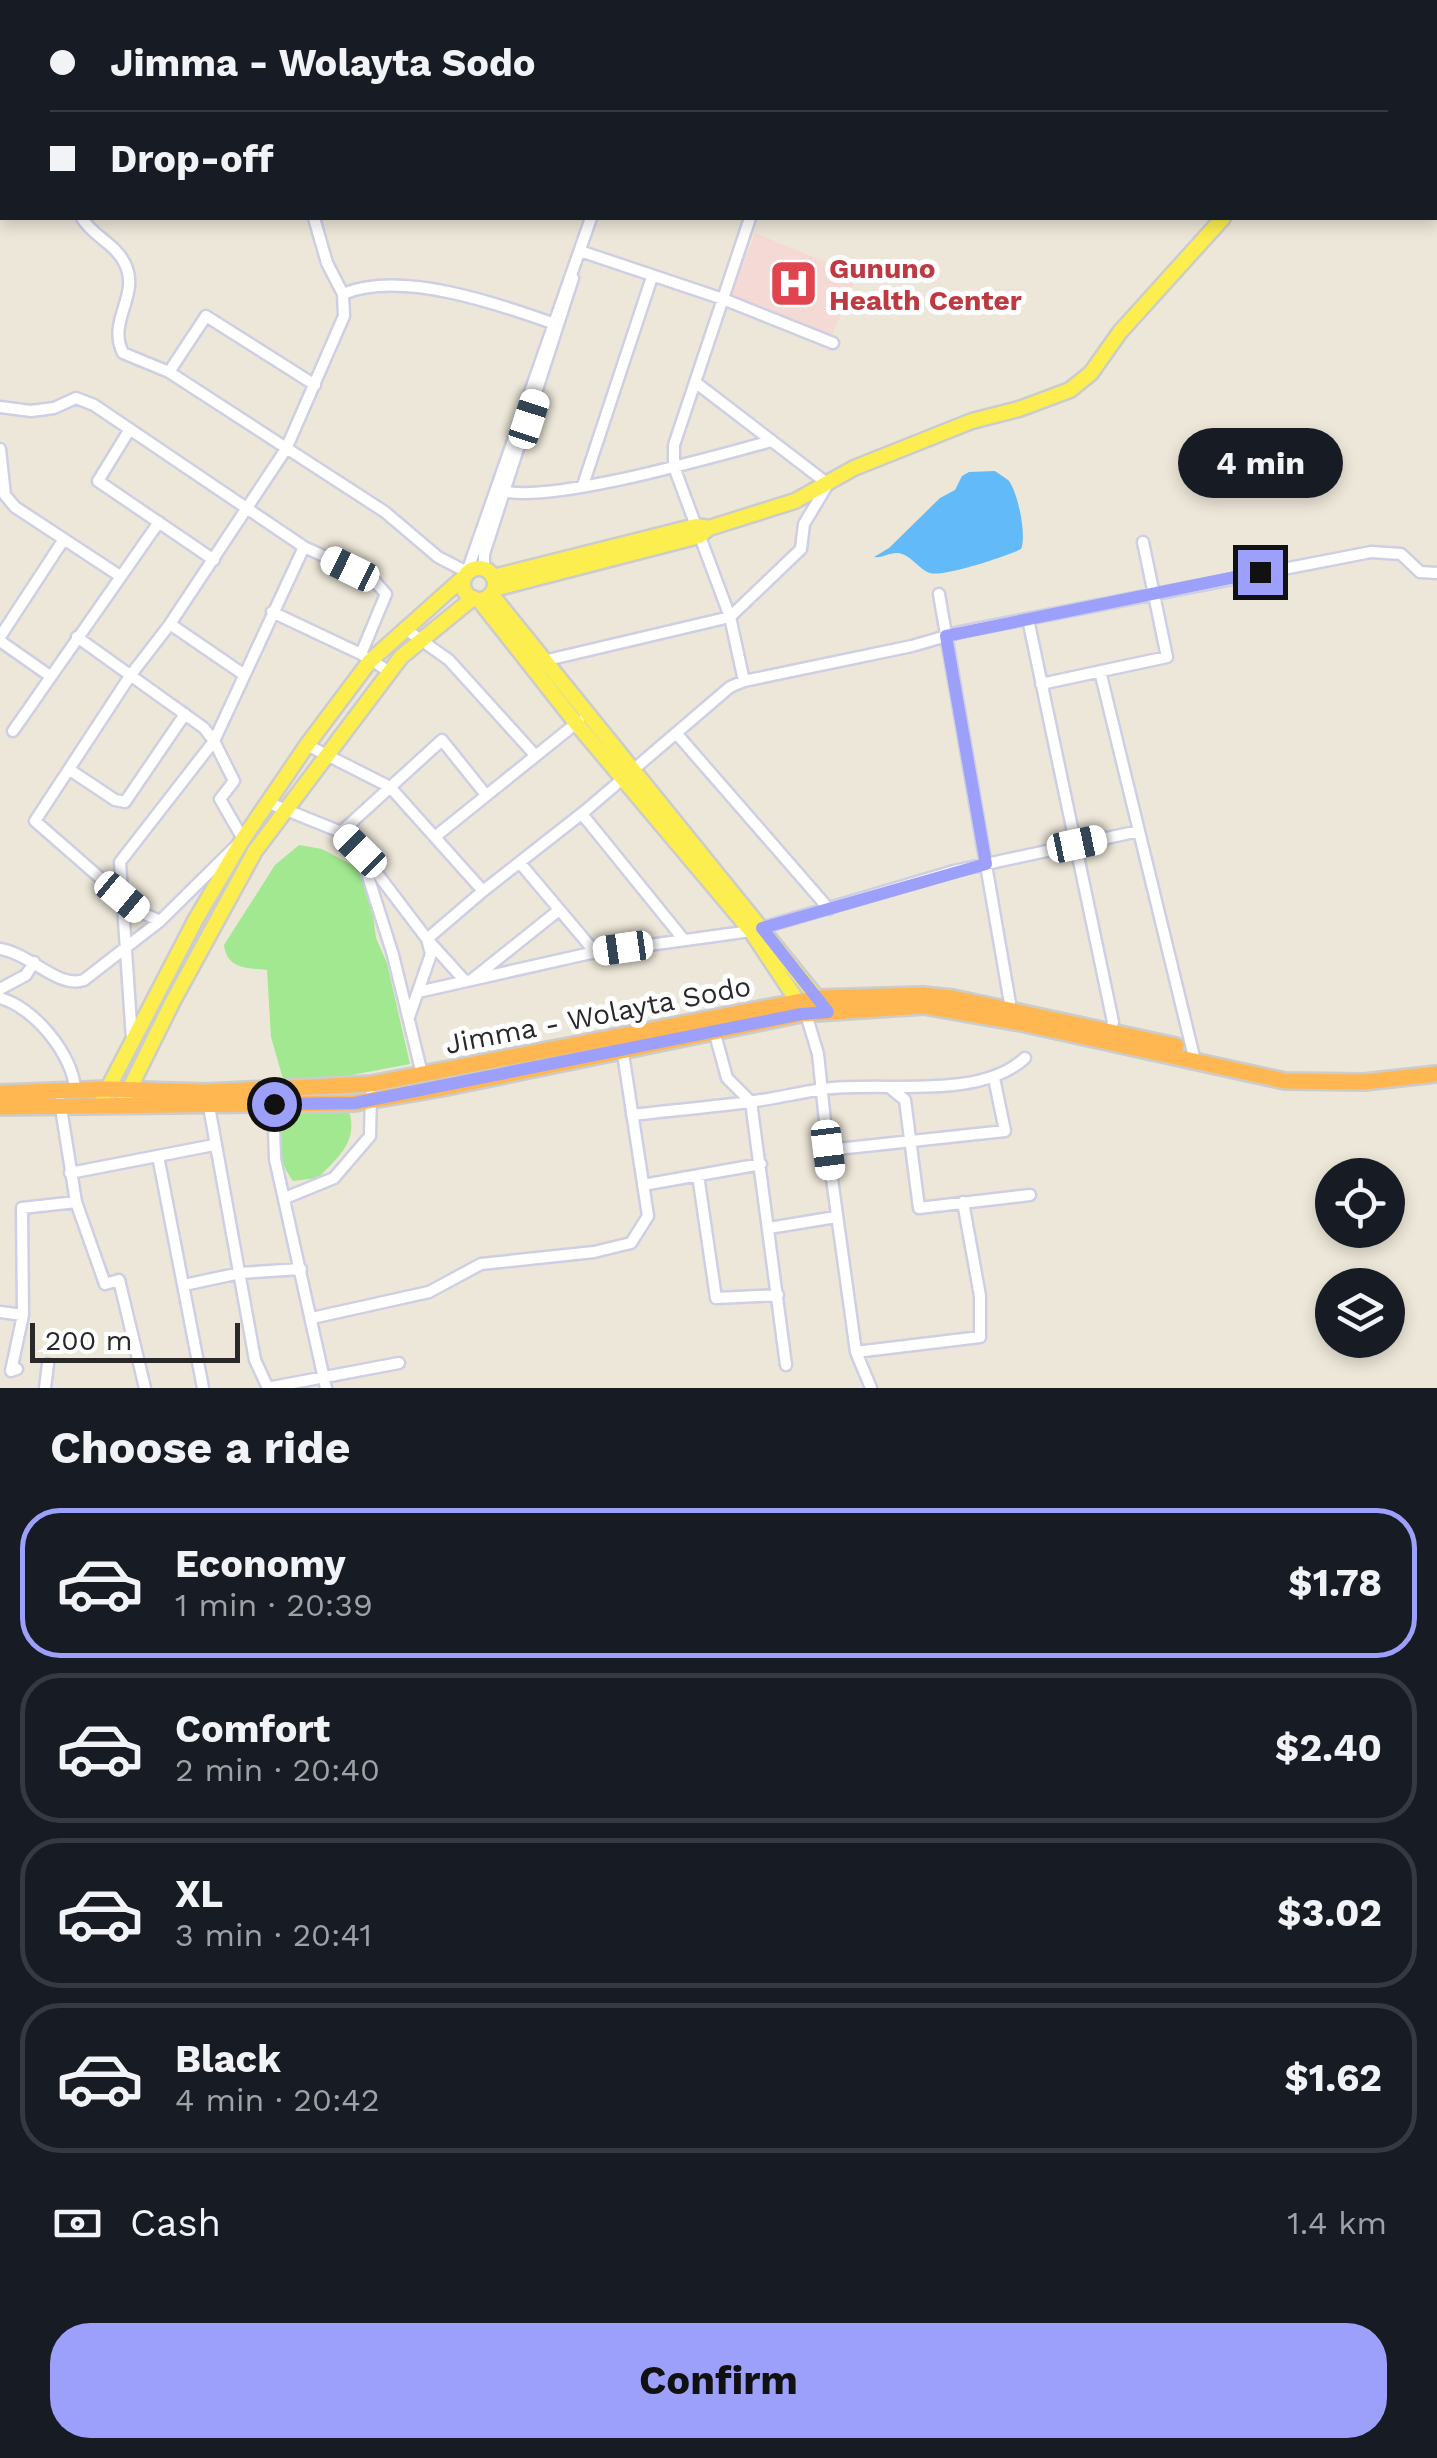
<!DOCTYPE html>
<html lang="en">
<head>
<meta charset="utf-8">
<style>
	:root { --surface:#171b24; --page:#242831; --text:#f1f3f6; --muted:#9ea1a6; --line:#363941; --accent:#9ca0fa }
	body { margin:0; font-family:"Work Sans",sans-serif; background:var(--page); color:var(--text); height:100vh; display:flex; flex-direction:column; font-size:38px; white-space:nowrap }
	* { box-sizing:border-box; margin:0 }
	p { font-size:32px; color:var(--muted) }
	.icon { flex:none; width:55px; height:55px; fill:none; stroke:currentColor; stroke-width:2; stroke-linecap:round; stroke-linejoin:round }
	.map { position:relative; height:1388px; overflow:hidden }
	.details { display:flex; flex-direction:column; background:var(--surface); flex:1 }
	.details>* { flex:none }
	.top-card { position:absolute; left:0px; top:0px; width:1438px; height:220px; box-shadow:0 5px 15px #0003; display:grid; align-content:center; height:220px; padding:0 50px; background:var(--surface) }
	.tools { position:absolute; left:1315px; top:1158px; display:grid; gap:20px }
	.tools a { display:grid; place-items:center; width:90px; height:90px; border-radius:50%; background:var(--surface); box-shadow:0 5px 15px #0003; font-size:50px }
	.scale { position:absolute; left:30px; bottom:25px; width:210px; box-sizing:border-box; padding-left:10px; border:5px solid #292929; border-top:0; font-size:28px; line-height:35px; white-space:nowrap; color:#292929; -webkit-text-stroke:8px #fff; paint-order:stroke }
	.end { position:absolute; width:45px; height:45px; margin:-22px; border:12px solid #9ca0fa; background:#111; box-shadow:0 0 0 5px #111 }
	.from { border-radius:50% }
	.bubble { position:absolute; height:70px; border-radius:35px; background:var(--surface); box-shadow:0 5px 15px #0003; font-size:32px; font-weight:700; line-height:70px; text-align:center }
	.car { position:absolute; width:30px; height:60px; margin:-30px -15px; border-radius:12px; box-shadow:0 0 8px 2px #0007; background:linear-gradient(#fff 24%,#345 0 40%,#fff 0 76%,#345 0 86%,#fff 0) }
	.top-card b { display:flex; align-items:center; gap:35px; height:95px; font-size:38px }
	.top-card b+b { border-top:2px solid var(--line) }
	.top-card i { width:25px; height:25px; background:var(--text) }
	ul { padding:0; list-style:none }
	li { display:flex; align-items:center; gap:30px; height:150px; margin:0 20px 15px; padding:0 30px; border:5px solid var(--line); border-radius:40px }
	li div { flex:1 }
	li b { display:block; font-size:38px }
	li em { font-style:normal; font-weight:700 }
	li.current { border-color:var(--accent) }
	li>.icon { width:90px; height:90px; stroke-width:1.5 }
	h2 { padding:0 50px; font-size:45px; line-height:120px }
	.pay { display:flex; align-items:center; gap:25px; height:110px; padding:0 50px; font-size:38px }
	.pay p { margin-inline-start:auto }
	.button { display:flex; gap:20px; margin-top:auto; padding:20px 50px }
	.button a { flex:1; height:115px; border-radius:40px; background:var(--accent); color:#111; font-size:40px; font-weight:700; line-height:115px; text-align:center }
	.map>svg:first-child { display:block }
</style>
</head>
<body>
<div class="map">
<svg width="1437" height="1388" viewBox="0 0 1437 1388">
	<rect width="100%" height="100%" fill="#ede7d9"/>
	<path fill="#f5d9d5" d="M 755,233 L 857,275 L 832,335 L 733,297 L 731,293 Z"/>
	<path fill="#a1e891" d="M 299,845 L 322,849 L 360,869 L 372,907 L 376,938 L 387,963 L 410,1064 L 315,1082 L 283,1079 L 271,1037 L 267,970 C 247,968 227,969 224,945 L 275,865 Z
		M 294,1107 L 342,1107 L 350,1114 C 357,1143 337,1158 318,1178 L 293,1181 C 278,1161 275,1136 281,1112 Z"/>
	<path fill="#63baf8" d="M 995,471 C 996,472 1009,480 1009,481 C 1018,493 1027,536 1021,549 C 1007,556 944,577 930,573 C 918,569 911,554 897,553 C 888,553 883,558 874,557 L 889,548 L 940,498 L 955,490 L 962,476 L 969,472 Z"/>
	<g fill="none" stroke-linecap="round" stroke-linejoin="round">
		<defs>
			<path id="minor" d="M 1244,0 L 1253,2
				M 613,2 L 613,0
				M 662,2 L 663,0
				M 734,2 L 735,0
				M 807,2 L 807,0
				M 995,2 L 996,0
				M 1076,2 L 1077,0
				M 1142,2 L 1143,0
				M 1435,159 L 1437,160
				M 82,218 C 93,237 117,244 126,266 C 139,297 107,321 123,353 L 169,372 L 385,512 L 438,557 L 467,572 L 591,218
				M 580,251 L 723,299 L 833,343
				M 343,294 C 400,270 496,303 552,323
				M 169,372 L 206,316 L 315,385
				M 0,407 L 31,411 L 54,408 L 76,398 L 94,405 L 304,547 L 372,578 L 386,594 L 361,654
				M 130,429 L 98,481 L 214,560
				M 0,449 L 5,495 L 15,507 L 120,576
				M 583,485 L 652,277
				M 500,490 C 546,506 718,455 772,441
				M 484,568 L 484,554 L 573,278
				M 939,594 L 1011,1009
				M 272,612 L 361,654 L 390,672
				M 1028,619 L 1113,1022 L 1110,1030
				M 170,624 L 243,674
				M 404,628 L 449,660 L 535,755
				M 0,637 L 64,539
				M 0,641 L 50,676
				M 543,661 L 730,617 L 801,549 L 804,524 L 828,484 L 695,382
				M 1100,671 L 1195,1061
				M 744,681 L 730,617 L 674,467 L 674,445 L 750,218
				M 1041,684 L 1167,657 L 1143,542
				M 13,731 L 159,522
				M 676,733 L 829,909
				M 307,745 L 390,787 L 483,891
				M 70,770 L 115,800 L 125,802 L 185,714
				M 269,803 L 341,832 L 360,851 L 393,955 L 422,1074
				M 582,814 L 684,940
				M 341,832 L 442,740 L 486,795
				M 436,836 L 579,721
				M 367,860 L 427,939 L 431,954 L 409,1017
				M 520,863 L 595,952
				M 160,921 L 138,911 L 35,821 L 130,676 L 170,624 L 286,449 L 344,316 L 343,294 L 327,263 L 314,218
				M 0,949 C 31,954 58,989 84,980 L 160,921 L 243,839 L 220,799 L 234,781 L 214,741 L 204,728 L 77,637
				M 474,978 L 559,910
				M 465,981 L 427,939 L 483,891 L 585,811 L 730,687 L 744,681 L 912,646 L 960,632 L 1371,552 L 1401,554 L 1420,572 L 1437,573
				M 0,989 L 26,975 L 34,962
				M 418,992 L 591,953 L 751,931 L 954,871 L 1139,831
				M 0,998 C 34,1007 73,1055 75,1089
				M 806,1014 L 818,1054 L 828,1150 L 856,1352 L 871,1388
				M 713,1027 L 727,1078 L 751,1102 L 786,1365
				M 132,1039 L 120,862 L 214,741 L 304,547
				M 889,1087 L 905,1100 L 919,1208 L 1030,1195
				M 208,1101 L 255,1360 L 268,1388
				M 273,1101 L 275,1159 L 326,1388
				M 60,1102 L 76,1202 L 105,1284 L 119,1280 L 145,1388
				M 632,1115 C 673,1110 715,1107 755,1101 C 778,1098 801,1092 824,1089 C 884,1081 978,1101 1025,1058
				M 828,1150 L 1005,1131 L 994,1078
				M 158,1156 L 203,1388
				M 70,1173 L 214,1145
				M 698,1175 L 716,1298 L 778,1295
				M 643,1185 L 761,1164
				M 285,1198 L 334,1178 L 370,1136 L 371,1095
				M 769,1228 L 836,1217
				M 184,1285 L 240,1273 L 301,1269
				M 0,1312 L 23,1315
				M 312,1318 L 429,1292 L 481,1264 L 594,1252 L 631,1243 L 648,1216 L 622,1047
				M 856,1352 L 980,1337 L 980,1296 L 963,1202
				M 17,1369 L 11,1371 L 23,1315 L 22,1208 L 76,1202
				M 45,1388 L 48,1364
				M 267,1388 L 399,1363"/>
			<path id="major" d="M 1292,2 L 1293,0
				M463 584a16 16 0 1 1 32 0a16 16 0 1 1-32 0Z
				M 493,577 L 696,526 L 709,528
				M 494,589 L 699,536 L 709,528 L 795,501 L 854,468 L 972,421 L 1019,409 L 1070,390 L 1091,373 L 1120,332 L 1223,218
				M 491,594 L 822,1004
				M 479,600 L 576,723 L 751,931 L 804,1011
				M 103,1098 L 196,919 L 243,839 L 307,745 L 370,661 L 464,577
				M 125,1098 L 172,1003 L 255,851 L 401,657 L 473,598"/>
			<path id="highway" d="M 0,1093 L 108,1089 L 206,1092 L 371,1084 L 817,998 L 923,995 L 953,998 L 1176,1046
				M 0,1107 L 355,1103 L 442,1088 L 801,1014 L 924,1006 L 1021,1023 L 1285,1081 L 1364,1082 L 1437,1074"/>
		</defs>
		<use href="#minor" stroke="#cecfe3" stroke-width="15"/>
		<use href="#major" stroke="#ccc" stroke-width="19"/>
		<use href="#highway" stroke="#ccc" stroke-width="20"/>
		<use href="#minor" stroke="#fff" stroke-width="10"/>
		<use href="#major" stroke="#fcee4f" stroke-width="14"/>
		<use href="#highway" stroke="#ffb752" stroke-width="15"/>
	</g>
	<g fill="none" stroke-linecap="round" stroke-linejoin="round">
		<path stroke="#9ca0fa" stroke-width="12" d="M 274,1104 L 355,1103 L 801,1014 L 828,1012 L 762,928 L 986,864 L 946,636 L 1260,572"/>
	</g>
	<defs>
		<symbol id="hospital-square" viewBox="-11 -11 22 22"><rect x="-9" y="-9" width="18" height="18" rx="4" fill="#e0444e" stroke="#fff"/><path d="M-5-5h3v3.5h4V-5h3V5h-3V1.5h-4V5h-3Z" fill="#fff"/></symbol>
	</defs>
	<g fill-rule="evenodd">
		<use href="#hospital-square" x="766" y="256" width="55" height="55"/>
	</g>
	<g text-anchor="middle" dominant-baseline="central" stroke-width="10" stroke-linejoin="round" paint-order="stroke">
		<g font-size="28" font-weight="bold" fill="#be3a42" stroke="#fff" text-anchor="start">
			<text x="829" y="268">Gununo<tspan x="829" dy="32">Health Center</tspan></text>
		</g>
		<g font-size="28" fill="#292929" stroke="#fff">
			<text transform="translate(598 1015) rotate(-11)">Jimma - Wolayta Sodo</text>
		</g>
	</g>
</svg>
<div class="tools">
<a><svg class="icon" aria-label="locate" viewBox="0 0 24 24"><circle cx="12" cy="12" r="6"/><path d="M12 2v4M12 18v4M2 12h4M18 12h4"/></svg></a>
<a><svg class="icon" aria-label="layers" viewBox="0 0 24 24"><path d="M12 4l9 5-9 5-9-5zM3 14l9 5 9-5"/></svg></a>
</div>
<div class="scale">200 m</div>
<i class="end from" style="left:274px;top:1104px"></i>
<i class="end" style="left:1260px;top:572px"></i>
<div class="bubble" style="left:1178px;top:428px;width:165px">4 min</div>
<i class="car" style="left:529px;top:419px;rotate:18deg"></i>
<i class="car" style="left:350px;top:569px;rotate:296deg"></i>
<i class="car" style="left:1077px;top:844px;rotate:78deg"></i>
<i class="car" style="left:360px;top:851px;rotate:315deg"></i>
<i class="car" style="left:122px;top:897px;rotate:130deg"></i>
<i class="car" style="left:623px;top:948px;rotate:262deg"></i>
<i class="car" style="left:828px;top:1150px;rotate:173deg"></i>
<div class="top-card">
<b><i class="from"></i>Jimma - Wolayta Sodo</b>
<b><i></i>Drop-off</b>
</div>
</div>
<section class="details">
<h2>Choose a ride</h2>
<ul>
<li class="current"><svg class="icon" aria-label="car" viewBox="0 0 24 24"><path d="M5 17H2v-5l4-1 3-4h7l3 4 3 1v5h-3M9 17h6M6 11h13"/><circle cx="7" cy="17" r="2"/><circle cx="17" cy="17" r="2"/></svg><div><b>Economy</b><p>1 min · 20:39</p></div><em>$1.78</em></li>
<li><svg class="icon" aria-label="car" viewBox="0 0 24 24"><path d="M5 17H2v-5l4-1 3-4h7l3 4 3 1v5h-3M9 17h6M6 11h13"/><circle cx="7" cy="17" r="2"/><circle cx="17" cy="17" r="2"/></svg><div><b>Comfort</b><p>2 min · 20:40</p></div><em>$2.40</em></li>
<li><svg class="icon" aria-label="car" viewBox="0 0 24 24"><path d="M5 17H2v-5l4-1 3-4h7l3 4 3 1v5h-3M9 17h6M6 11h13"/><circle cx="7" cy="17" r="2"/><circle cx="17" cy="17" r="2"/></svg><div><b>XL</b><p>3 min · 20:41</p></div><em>$3.02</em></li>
<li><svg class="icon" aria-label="car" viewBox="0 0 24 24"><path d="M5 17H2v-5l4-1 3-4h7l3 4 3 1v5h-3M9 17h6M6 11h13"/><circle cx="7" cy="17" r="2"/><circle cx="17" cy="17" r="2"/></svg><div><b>Black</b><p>4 min · 20:42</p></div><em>$1.62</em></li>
</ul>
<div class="pay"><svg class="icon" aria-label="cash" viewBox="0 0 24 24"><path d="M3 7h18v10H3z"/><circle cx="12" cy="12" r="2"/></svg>Cash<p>1.4 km</p></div>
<div class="button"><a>Confirm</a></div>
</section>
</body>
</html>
